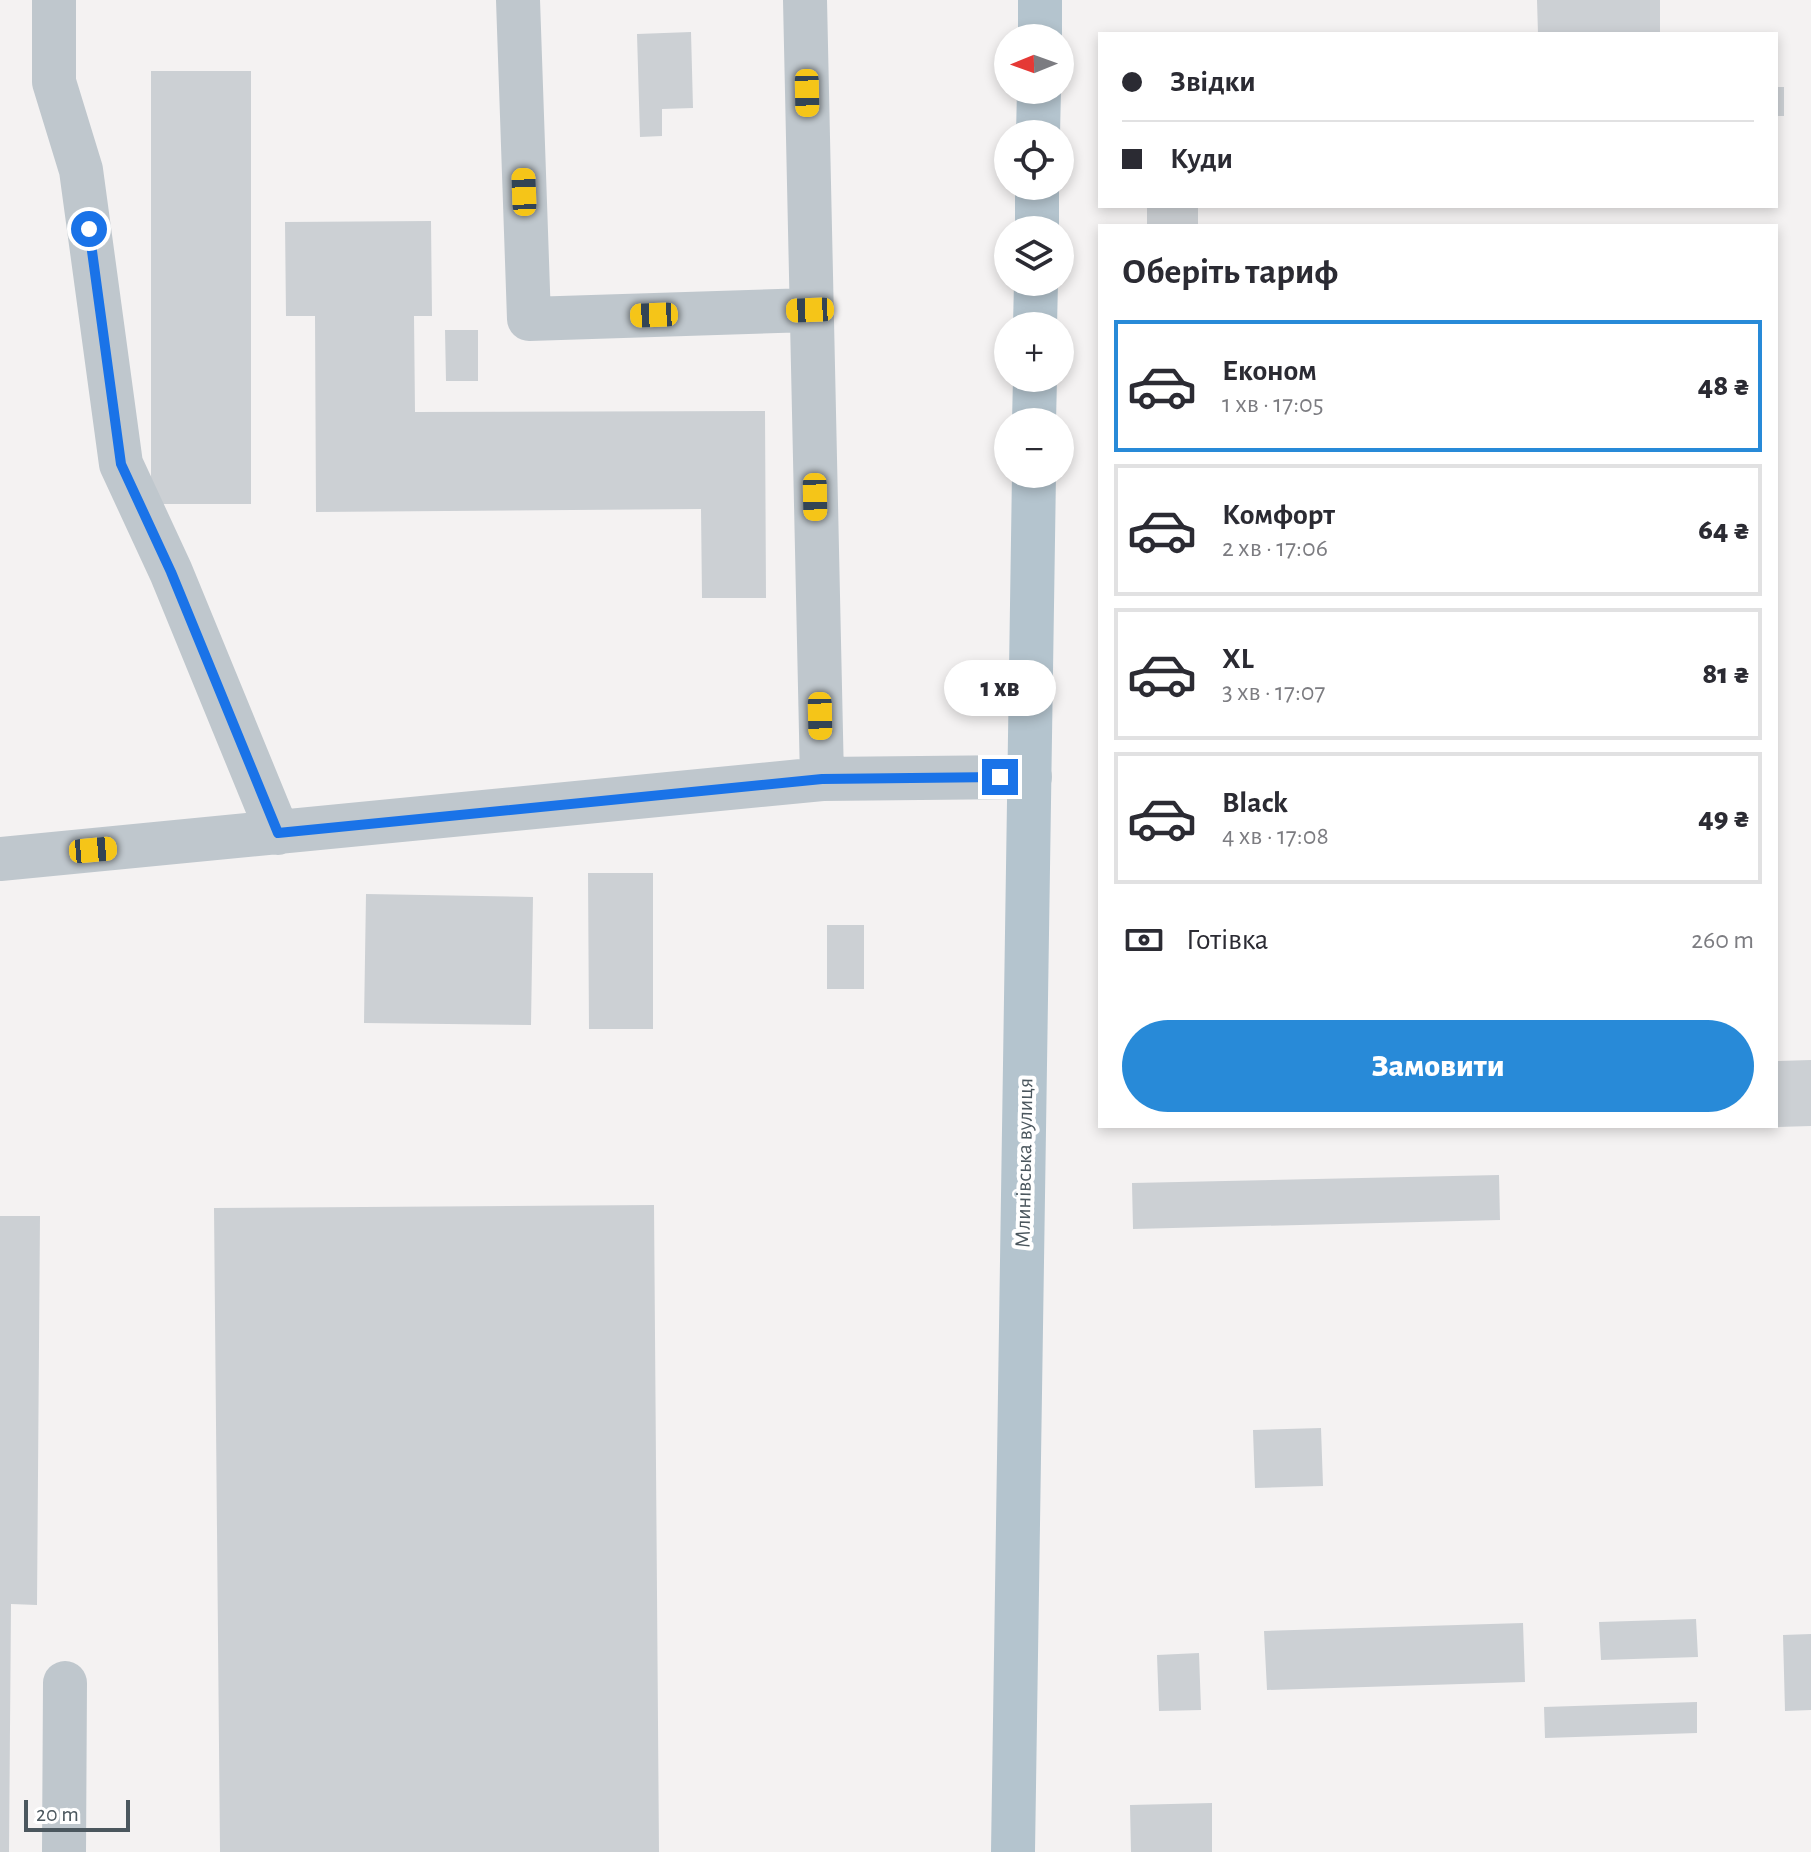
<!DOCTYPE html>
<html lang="uk">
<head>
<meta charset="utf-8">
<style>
	:root { --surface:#fff; --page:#f2f2f3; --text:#2b2b33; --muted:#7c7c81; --line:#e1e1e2; --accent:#288ad8 }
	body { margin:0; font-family:"Alegreya Sans",sans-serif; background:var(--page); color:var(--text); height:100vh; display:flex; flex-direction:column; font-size:30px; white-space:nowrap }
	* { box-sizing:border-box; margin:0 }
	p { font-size:26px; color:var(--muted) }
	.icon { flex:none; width:44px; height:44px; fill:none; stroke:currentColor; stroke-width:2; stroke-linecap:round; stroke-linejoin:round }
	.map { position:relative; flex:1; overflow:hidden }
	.drawer { position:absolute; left:1098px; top:224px; width:680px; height:904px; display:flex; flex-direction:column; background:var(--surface); border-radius:0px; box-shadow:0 4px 12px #0003 }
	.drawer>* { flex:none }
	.guide { position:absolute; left:1098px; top:32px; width:680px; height:176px; border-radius:0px; box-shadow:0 4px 12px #0003; display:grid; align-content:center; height:176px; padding:0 24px; background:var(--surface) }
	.needle { width:52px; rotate:269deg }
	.fabs { position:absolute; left:994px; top:24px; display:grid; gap:16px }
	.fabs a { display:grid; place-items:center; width:80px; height:80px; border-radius:50%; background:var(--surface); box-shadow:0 4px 12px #0003; font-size:40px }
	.scale { position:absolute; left:24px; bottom:20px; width:106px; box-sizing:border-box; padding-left:8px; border:4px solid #4b575e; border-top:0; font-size:22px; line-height:28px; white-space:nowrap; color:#4b575e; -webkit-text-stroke:6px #fff; paint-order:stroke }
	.end { position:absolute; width:36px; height:36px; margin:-18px; border:10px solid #1a73e8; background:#fff; box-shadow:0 0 0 4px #fff }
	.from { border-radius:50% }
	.bubble { position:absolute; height:56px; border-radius:28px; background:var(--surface); box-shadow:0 4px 12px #0003; font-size:26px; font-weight:800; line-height:56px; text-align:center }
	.car { position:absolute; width:24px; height:48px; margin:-24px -12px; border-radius:10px; box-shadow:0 0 6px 2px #0007; background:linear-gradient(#f5c518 24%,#345 0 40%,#f5c518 0 76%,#345 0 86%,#f5c518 0) }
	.guide b { display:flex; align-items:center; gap:28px; height:76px; font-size:30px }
	.guide b+b { border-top:2px solid var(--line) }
	.guide i { width:20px; height:20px; background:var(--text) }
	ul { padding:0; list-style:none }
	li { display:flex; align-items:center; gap:24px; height:132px; margin:0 16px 12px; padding:0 8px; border:4px solid var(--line); border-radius:0px }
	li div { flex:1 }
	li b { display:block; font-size:30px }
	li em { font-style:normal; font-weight:800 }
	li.on { border-color:var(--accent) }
	li>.icon { width:72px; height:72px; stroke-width:1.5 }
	h2 { padding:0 24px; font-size:36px; line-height:96px }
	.pay { display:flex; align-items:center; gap:20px; height:88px; padding:0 24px; font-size:30px }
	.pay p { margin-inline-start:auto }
	.button { display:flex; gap:16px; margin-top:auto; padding:16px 24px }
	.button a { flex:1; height:92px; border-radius:48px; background:var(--accent); color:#fff; font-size:32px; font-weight:800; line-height:92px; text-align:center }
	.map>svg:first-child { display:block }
</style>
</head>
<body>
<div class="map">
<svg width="1811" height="1852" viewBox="0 0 1811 1852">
	<rect width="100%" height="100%" fill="#f4f2f2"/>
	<path fill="#ccd0d4" d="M 1537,0 L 1660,0 L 1660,34 L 1538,34 Z
		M 691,32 L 693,108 L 662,109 L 662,136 L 640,137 L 637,34 Z
		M 151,71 L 251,71 L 251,504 L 151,504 Z
		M 1776,87 L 1784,87 L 1784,116 L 1776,116 Z
		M 1147,206 L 1198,206 L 1198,226 L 1147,226 Z
		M 431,221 L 432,316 L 414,316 L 415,412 L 765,411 L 766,598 L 702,598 L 701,509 L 316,512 L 315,316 L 286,316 L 285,222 Z
		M 445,330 L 478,330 L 478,381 L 446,381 Z
		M 588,873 L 653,873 L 653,1029 L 589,1029 Z
		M 366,894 L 533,897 L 531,1025 L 364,1023 Z
		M 827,925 L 864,925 L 864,989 L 827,989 Z
		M 1811,1060 L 1811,1126 L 1776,1127 L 1776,1061 Z
		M 1499,1175 L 1500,1220 L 1133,1229 L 1132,1183 Z
		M 654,1205 L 659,1852 L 220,1852 L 214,1208 Z
		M 0,1216 L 40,1216 L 37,1605 L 11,1604 L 9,1852 L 0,1852 Z
		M 1321,1428 L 1323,1486 L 1255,1488 L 1253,1430 Z
		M 1696,1619 L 1698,1657 L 1601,1660 L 1599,1622 Z
		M 1523,1623 L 1525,1682 L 1267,1690 L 1264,1631 Z
		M 1811,1634 L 1811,1710 L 1785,1711 L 1783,1635 Z
		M 1199,1653 L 1201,1710 L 1159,1711 L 1157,1655 Z
		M 1697,1702 L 1697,1733 L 1545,1738 L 1544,1707 Z
		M 1212,1803 L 1212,1852 L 1131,1852 L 1130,1805 Z"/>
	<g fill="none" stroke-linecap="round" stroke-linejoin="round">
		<path stroke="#bfc7cd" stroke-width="44" d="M 54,0 L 54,82 L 81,170 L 121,464 L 171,572 L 278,833
			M 518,0 L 529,319 L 810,310
			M 805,0 L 822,779
			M 0,859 L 822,779 L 1030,777
			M 64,1852 L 65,1683"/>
		<path stroke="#b4c4ce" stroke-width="44" d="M 1040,38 L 1040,0
			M 1038,134 L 1039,90
			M 1037,230 L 1037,186
			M 1035,326 L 1036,282
			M 1034,422 L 1035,378
			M 1013,1852 L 1034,474"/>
	</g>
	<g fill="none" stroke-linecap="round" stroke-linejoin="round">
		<path stroke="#1a73e8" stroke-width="10" d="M 89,229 L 121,464 L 171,572 L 278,833 L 822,779 L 1000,777"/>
	</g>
	<g text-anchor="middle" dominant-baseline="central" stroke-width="8" stroke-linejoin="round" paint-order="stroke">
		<g font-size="22" fill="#4b575e" stroke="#fff">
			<text transform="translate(1024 1163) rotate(-89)">Млинівська вулиця</text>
		</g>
	</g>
</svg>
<div class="fabs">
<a><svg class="needle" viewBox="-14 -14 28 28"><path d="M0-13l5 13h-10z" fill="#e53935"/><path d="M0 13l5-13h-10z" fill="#7c7c81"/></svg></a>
<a><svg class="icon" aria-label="locate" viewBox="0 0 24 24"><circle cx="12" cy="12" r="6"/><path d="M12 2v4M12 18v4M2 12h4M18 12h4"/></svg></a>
<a><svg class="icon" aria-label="layers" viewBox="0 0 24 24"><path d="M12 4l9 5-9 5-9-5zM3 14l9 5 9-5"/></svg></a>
<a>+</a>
<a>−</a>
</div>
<div class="scale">20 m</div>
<i class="end from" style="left:89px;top:229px"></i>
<i class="end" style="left:1000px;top:777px"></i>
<div class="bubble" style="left:944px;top:660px;width:112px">1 хв</div>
<i class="car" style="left:807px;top:93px;rotate:179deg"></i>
<i class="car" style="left:524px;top:192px;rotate:358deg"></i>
<i class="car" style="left:810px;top:310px;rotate:268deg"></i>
<i class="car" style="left:654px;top:315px;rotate:268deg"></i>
<i class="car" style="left:815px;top:497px;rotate:179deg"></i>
<i class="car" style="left:820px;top:716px;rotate:179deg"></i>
<i class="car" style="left:93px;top:850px;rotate:85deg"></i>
<div class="guide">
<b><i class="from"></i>Звідки</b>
<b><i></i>Куди</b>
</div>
<section class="drawer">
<h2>Оберіть тариф</h2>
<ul>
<li class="on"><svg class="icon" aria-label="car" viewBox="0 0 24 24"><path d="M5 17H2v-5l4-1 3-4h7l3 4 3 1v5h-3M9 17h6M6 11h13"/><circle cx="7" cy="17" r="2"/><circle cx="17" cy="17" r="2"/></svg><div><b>Економ</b><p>1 хв · 17:05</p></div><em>48 ₴</em></li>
<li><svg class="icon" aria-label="car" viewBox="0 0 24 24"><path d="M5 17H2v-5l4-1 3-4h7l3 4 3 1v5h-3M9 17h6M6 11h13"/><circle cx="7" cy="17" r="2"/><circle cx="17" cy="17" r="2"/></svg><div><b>Комфорт</b><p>2 хв · 17:06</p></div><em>64 ₴</em></li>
<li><svg class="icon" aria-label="car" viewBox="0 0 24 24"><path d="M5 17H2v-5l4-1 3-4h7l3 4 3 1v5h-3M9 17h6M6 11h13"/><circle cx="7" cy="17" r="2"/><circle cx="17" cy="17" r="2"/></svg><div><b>XL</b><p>3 хв · 17:07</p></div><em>81 ₴</em></li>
<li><svg class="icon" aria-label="car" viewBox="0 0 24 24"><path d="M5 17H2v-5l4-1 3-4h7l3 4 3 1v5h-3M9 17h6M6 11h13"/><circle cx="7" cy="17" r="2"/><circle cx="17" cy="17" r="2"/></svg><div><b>Black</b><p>4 хв · 17:08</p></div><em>49 ₴</em></li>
</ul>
<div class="pay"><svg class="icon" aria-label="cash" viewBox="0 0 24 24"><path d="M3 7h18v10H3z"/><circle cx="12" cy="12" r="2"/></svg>Готівка<p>260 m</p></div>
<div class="button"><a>Замовити</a></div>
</section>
</div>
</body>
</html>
